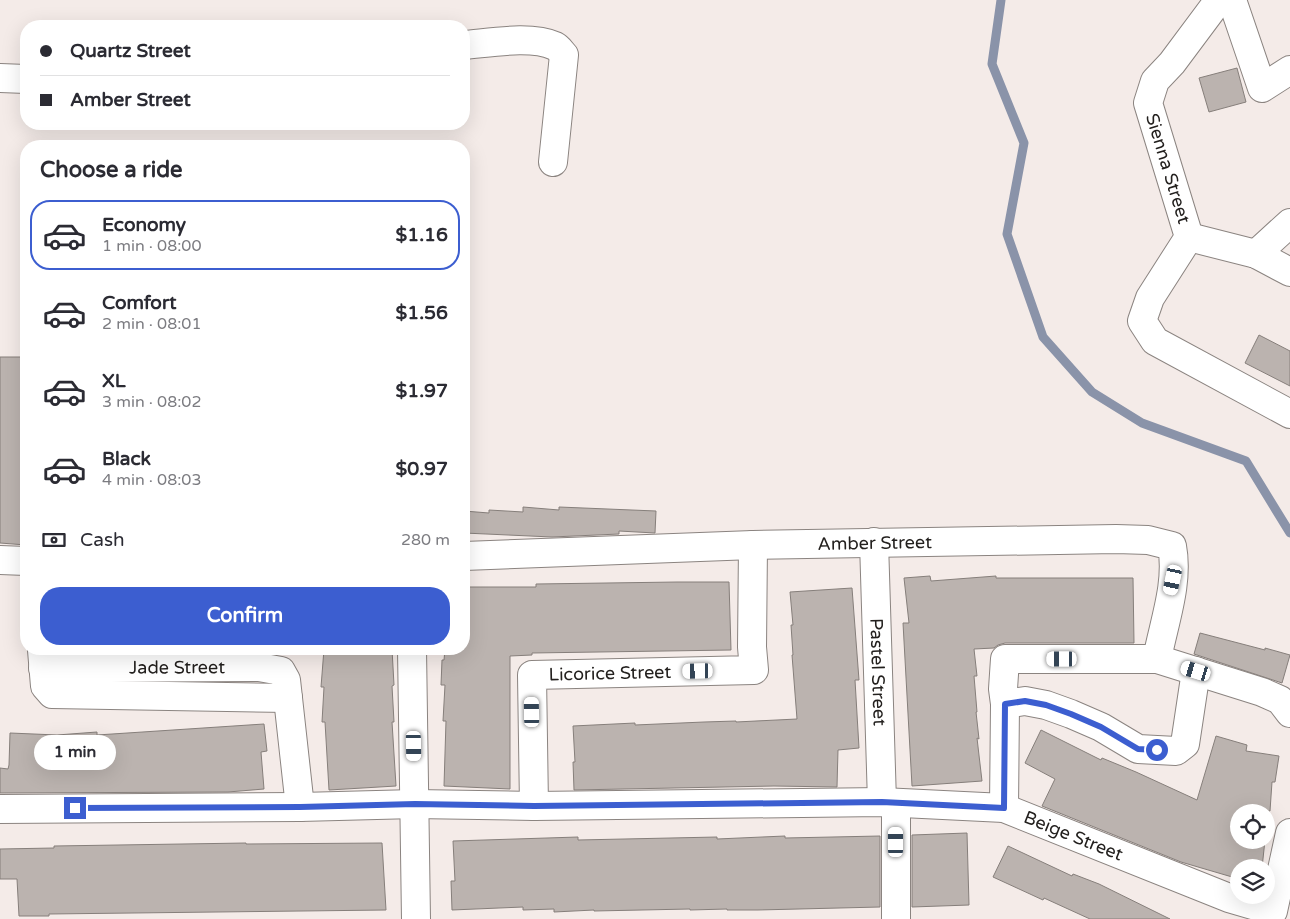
<!DOCTYPE html>
<html lang="en">
<head>
<meta charset="utf-8">
<style>
	:root { --surface:#fff; --page:#f7f7f7; --text:#2b2b33; --muted:#7c7c81; --line:#e1e1e2; --accent:#3c5ed0 }
	body { margin:0; font-family:"Varela Round",sans-serif; background:var(--page); color:var(--text); height:100vh; display:flex; flex-direction:column; font-size:19px; white-space:nowrap }
	* { box-sizing:border-box; margin:0 }
	p { font-size:16px; color:var(--muted) }
	.icon { flex:none; width:28px; height:28px; fill:none; stroke:currentColor; stroke-width:2; stroke-linecap:round; stroke-linejoin:round }
	.map { position:relative; flex:1; overflow:hidden }
	.details { position:absolute; left:20px; top:140px; width:450px; height:515px; display:flex; flex-direction:column; background:var(--surface); border-radius:20px; box-shadow:0 5px 20px #0002 }
	.details>* { flex:none }
	.guide { position:absolute; left:20px; top:20px; width:450px; height:110px; border-radius:20px; box-shadow:0 5px 20px #0002; display:grid; align-content:center; height:110px; padding:0 20px; background:var(--surface) }
	.fabs { position:absolute; left:1230px; top:804px; display:grid; gap:10px }
	.fabs a { display:grid; place-items:center; width:45px; height:45px; border-radius:50%; background:var(--surface); box-shadow:0 5px 20px #0002; font-size:25px }
	.end { position:absolute; width:22px; height:22px; margin:-11px; border:6px solid #3c5ed0; background:#fff; box-shadow:0 0 0 2px #fff }
	.from { border-radius:50% }
	.bubble { position:absolute; height:35px; border-radius:18px; background:var(--surface); box-shadow:0 5px 20px #0002; font-size:16px; font-weight:700; line-height:35px; text-align:center }
	.car { position:absolute; width:15px; height:30px; margin:-15px -8px; border-radius:6px; box-shadow:0 0 4px 1px #0007; background:linear-gradient(#fff 24%,#345 0 40%,#fff 0 76%,#345 0 86%,#fff 0) }
	.guide b { display:flex; align-items:center; gap:18px; height:48px; font-size:19px }
	.guide b+b { border-top:1px solid var(--line) }
	.guide i { width:12px; height:12px; background:var(--text) }
	ul { padding:0; list-style:none }
	li { display:flex; align-items:center; gap:15px; height:70px; margin:0 10px 8px; padding:0 10px; border:2px solid transparent; border-radius:20px }
	li div { flex:1 }
	li b { display:block; font-size:19px }
	li em { font-style:normal; font-weight:700 }
	li.active { border-color:var(--accent) }
	li>.icon { width:45px; height:45px; stroke-width:1.5 }
	h2 { padding:0 20px; font-size:22px; line-height:60px }
	.pay { display:flex; align-items:center; gap:12px; height:55px; padding:0 20px; font-size:19px }
	.pay p { margin-inline-start:auto }
	.button { display:flex; gap:10px; margin-top:auto; padding:10px 20px }
	.button a { flex:1; height:58px; border-radius:20px; background:var(--accent); color:#fff; font-size:20px; font-weight:700; line-height:58px; text-align:center }
	.map>svg:first-child { display:block }
</style>
</head>
<body>
<div class="map">
<svg width="1290" height="919" viewBox="0 0 1290 919">
	<rect width="100%" height="100%" fill="#f4ebe8"/>
	<g fill="none" stroke-linecap="round" stroke-linejoin="round">
		<path stroke="#8a93a9" stroke-width="9" d="M 1001,0 L 992,64 L 1024,143 L 1007,234 L 1043,337 L 1092,392 L 1142,423 L 1246,461 L 1290,533"/>
	</g>
	<path fill="#bbb3af" stroke="#867f7b" d="M 1237,68 L 1246,102 L 1209,112 L 1199,78 Z
		M 1259,335 L 1290,351 L 1290,386 L 1245,363 Z
		M 0,357 L 26,357 L 26,545 L 0,543 Z
		M 523,507 L 559,510 L 559,507 L 656,511 L 655,533 L 619,531 L 619,534 L 552,537 L 464,533 L 464,511 L 489,513 L 489,510 L 523,512 Z
		M 930,576 L 931,581 L 996,576 L 996,578 L 1133,578 L 1134,643 L 1005,643 L 998,645 L 994,648 L 974,649 L 977,676 L 974,676 L 977,712 L 976,712 L 979,739 L 977,738 L 982,781 L 912,786 L 903,623 L 909,623 L 904,578 Z
		M 677,582 L 729,582 L 731,650 L 532,653 L 532,655 L 510,656 L 510,789 L 444,786 L 446,721 L 443,721 L 445,685 L 441,685 L 442,660 L 444,660 L 445,649 L 464,649 L 464,587 L 536,587 L 536,584 Z
		M 852,588 L 859,680 L 855,680 L 859,748 L 838,750 L 837,787 L 774,786 L 574,790 L 573,762 L 575,762 L 573,726 L 635,723 L 635,725 L 704,722 L 736,721 L 736,722 L 797,719 L 792,655 L 793,655 L 791,625 L 793,625 L 790,592 Z
		M 1200,633 L 1265,650 L 1265,648 L 1290,655 L 1282,683 L 1194,654 Z
		M 324,649 L 392,649 L 394,685 L 392,686 L 394,722 L 392,722 L 396,786 L 329,790 L 325,722 L 322,722 L 324,687 L 321,687 Z
		M 264,724 L 267,751 L 261,752 L 264,789 L 228,792 L 0,793 L 0,768 L 8,769 L 9,765 L 10,733 L 57,735 L 97,732 L 97,735 Z
		M 1041,730 L 1101,760 L 1102,758 L 1136,772 L 1197,800 L 1216,736 L 1247,745 L 1246,751 L 1279,756 L 1275,782 L 1272,782 L 1270,811 L 1267,811 L 1266,823 L 1266,812 L 1239,812 L 1239,840 L 1265,840 L 1262,868 L 1239,868 L 1239,879 L 1181,862 L 1042,806 L 1055,779 L 1025,763 Z
		M 967,833 L 969,905 L 912,907 L 912,835 Z
		M 785,836 L 785,838 L 880,836 L 880,907 L 758,910 L 727,910 L 727,909 L 690,910 L 690,909 L 594,911 L 594,910 L 554,912 L 554,909 L 523,910 L 523,907 L 452,910 L 451,881 L 455,881 L 453,841 L 578,837 L 578,840 L 717,837 L 717,839 Z
		M 246,843 L 246,844 L 382,843 L 386,910 L 49,914 L 49,916 L 19,916 L 17,879 L 0,879 L 0,849 L 54,848 L 54,846 Z
		M 1008,846 L 1072,876 L 1073,874 L 1099,884 L 1170,919 L 1090,919 L 1044,898 L 1043,900 L 993,877 Z"/>
	<g fill="none" stroke-linecap="round" stroke-linejoin="round">
		<defs>
			<g id="minor">
				<path id="s1" d="M 1219,0 L 1172,63 L 1155,81 L 1148,103 L 1189,237 L 1150,298 L 1142,321 L 1155,341 L 1290,414"/>
				<path d="M 1232,0 L 1262,88 L 1290,70"/>
				<path d="M 464,45 C 489,43 531,35 555,46 C 559,48 561,52 564,55 L 553,162"/>
				<path d="M 0,78 L 26,79"/>
				<path d="M 1189,237 L 1256,254 L 1290,272"/>
				<path d="M 1256,254 L 1290,223"/>
				<path id="s2" d="M 874,542 L 882,802"/>
				<path id="s3" d="M 464,556 L 753,545 L 1116,539 L 1148,540 L 1172,546 C 1179,583 1164,622 1157,659"/>
				<path d="M 0,560 L 26,561"/>
				<path d="M 412,649 L 416,919"/>
				<path d="M 42,650 L 45,686 L 52,694 L 288,698"/>
				<path id="s4" d="M 43,668 L 259,667 L 281,671 L 286,680 L 300,807"/>
				<path d="M 1005,704 L 1025,701 L 1046,705 L 1071,714 L 1101,727 L 1138,749 L 1176,751 L 1185,744 L 1196,671"/>
				<path id="s5" d="M 534,806 L 532,675 L 754,670 L 752,647 L 753,545"/>
				<path d="M 1004,808 L 1005,704 L 1003,689 L 1005,659 L 1157,659 L 1262,692 L 1280,700 L 1290,713"/>
				<path id="s6" d="M 0,809 L 300,807 L 415,804 L 534,806 L 882,802 L 1004,808 L 1229,898 L 1273,911 L 1290,833"/>
				<path d="M 896,919 L 896,804"/>
			</g>
		</defs>
		<use href="#minor" stroke="#8b8480" stroke-width="30"/>
		<use href="#minor" stroke="#fff" stroke-width="28"/>
	</g>
	<g fill="none" stroke-linecap="round" stroke-linejoin="round">
		<path stroke="#3c5ed0" stroke-width="6" d="M 75,808 L 300,807 L 415,804 L 534,806 L 882,802 L 1004,808 L 1005,704 L 1025,701 L 1046,705 L 1071,714 L 1101,727 L 1138,749 L 1157,750"/>
	</g>
	<g text-anchor="middle" dominant-baseline="central" stroke-width="5" stroke-linejoin="round" paint-order="stroke">
		<g font-size="18" fill="#23201e" stroke="#f4ebe8">
			<text stroke="none"><textPath href="#s1" startOffset="195">Sienna Street</textPath></text>
			<text stroke="none"><textPath href="#s3" startOffset="411">Amber Street</textPath></text>
			<text stroke="none"><textPath href="#s4" startOffset="134">Jade Street</textPath></text>
			<text stroke="none"><textPath href="#s2" startOffset="130">Pastel Street</textPath></text>
			<text stroke="none"><textPath href="#s5" startOffset="209">Licorice Street</textPath></text>
			<text stroke="none"><textPath href="#s6" startOffset="1079">Beige Street</textPath></text>
		</g>
	</g>
</svg>
<div class="fabs">
<a><svg class="icon" aria-label="locate" viewBox="0 0 24 24"><circle cx="12" cy="12" r="6"/><path d="M12 2v4M12 18v4M2 12h4M18 12h4"/></svg></a>
<a><svg class="icon" aria-label="layers" viewBox="0 0 24 24"><path d="M12 4l9 5-9 5-9-5zM3 14l9 5 9-5"/></svg></a>
</div>
<i class="end from" style="left:1157px;top:750px"></i>
<i class="end" style="left:75px;top:808px"></i>
<div class="bubble" style="left:34px;top:735px;width:82px">1 min</div>
<i class="car" style="left:1173px;top:580px;rotate:192deg"></i>
<i class="car" style="left:1062px;top:659px;rotate:270deg"></i>
<i class="car" style="left:698px;top:671px;rotate:269deg"></i>
<i class="car" style="left:1196px;top:671px;rotate:287deg"></i>
<i class="car" style="left:532px;top:712px;rotate:359deg"></i>
<i class="car" style="left:414px;top:746px;rotate:179deg"></i>
<i class="car" style="left:896px;top:842px;rotate:0deg"></i>
<div class="guide">
<b><i class="from"></i>Quartz Street</b>
<b><i></i>Amber Street</b>
</div>
<section class="details">
<h2>Choose a ride</h2>
<ul>
<li class="active"><svg class="icon" aria-label="car" viewBox="0 0 24 24"><path d="M5 17H2v-5l4-1 3-4h7l3 4 3 1v5h-3M9 17h6M6 11h13"/><circle cx="7" cy="17" r="2"/><circle cx="17" cy="17" r="2"/></svg><div><b>Economy</b><p>1 min · 08:00</p></div><em>$1.16</em></li>
<li><svg class="icon" aria-label="car" viewBox="0 0 24 24"><path d="M5 17H2v-5l4-1 3-4h7l3 4 3 1v5h-3M9 17h6M6 11h13"/><circle cx="7" cy="17" r="2"/><circle cx="17" cy="17" r="2"/></svg><div><b>Comfort</b><p>2 min · 08:01</p></div><em>$1.56</em></li>
<li><svg class="icon" aria-label="car" viewBox="0 0 24 24"><path d="M5 17H2v-5l4-1 3-4h7l3 4 3 1v5h-3M9 17h6M6 11h13"/><circle cx="7" cy="17" r="2"/><circle cx="17" cy="17" r="2"/></svg><div><b>XL</b><p>3 min · 08:02</p></div><em>$1.97</em></li>
<li><svg class="icon" aria-label="car" viewBox="0 0 24 24"><path d="M5 17H2v-5l4-1 3-4h7l3 4 3 1v5h-3M9 17h6M6 11h13"/><circle cx="7" cy="17" r="2"/><circle cx="17" cy="17" r="2"/></svg><div><b>Black</b><p>4 min · 08:03</p></div><em>$0.97</em></li>
</ul>
<div class="pay"><svg class="icon" aria-label="cash" viewBox="0 0 24 24"><path d="M3 7h18v10H3z"/><circle cx="12" cy="12" r="2"/></svg>Cash<p>280 m</p></div>
<div class="button"><a>Confirm</a></div>
</section>
</div>
</body>
</html>
